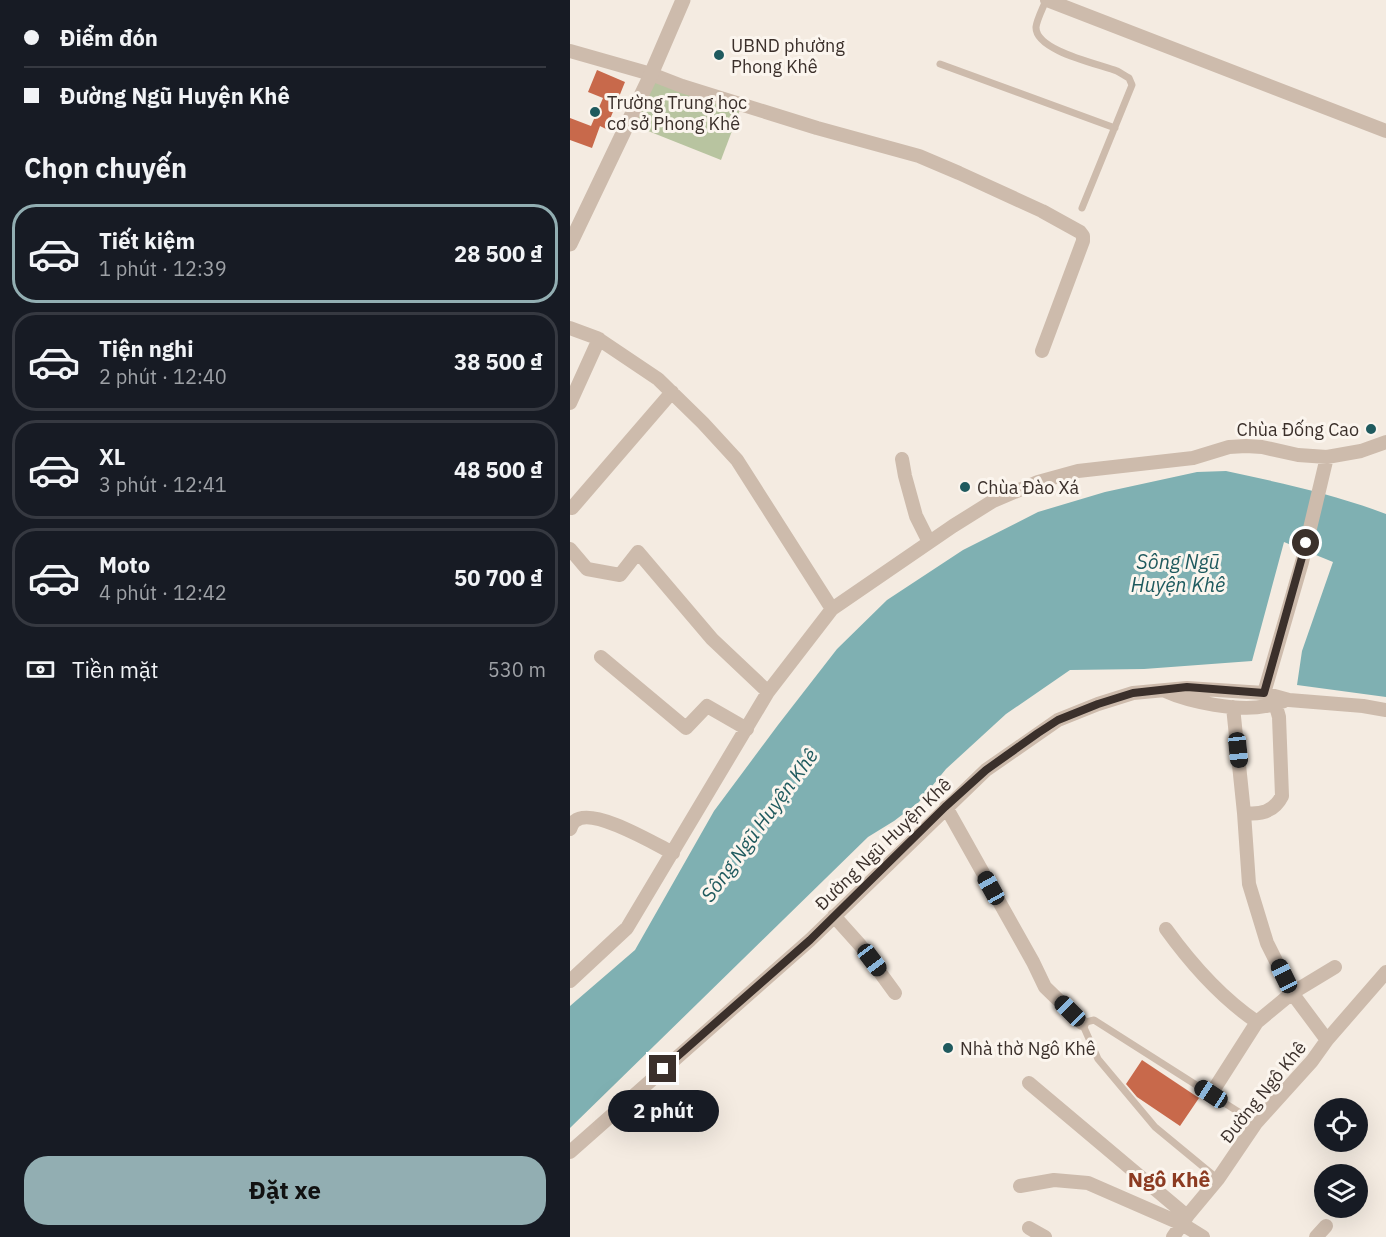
<!DOCTYPE html>
<html lang="vi">
<head>
<meta charset="utf-8">
<style>
	:root { --surface:#171b24; --page:#20242c; --text:#f1f3f6; --muted:#9ea1a6; --line:#363941; --accent:#92aeb2 }
	body { margin:0; font-family:"IBM Plex Sans",sans-serif; background:var(--page); color:var(--text); height:100vh; display:flex; flex-direction:column; font-size:22px; white-space:nowrap }
	* { box-sizing:border-box; margin:0 }
	p { font-size:20px; color:var(--muted) }
	.icon { flex:none; width:33px; height:33px; fill:none; stroke:currentColor; stroke-width:2; stroke-linecap:round; stroke-linejoin:round }
	.map { position:relative; flex:1; overflow:hidden }
	.side { display:flex; flex-direction:column; background:var(--surface); width:570px }
	.side>* { flex:none }
	.banner { display:grid; align-content:center; height:132px; padding:0 24px; background:var(--surface) }
	.buttons { position:absolute; left:744px; top:1098px; display:grid; gap:12px }
	.buttons a { display:grid; place-items:center; width:54px; height:54px; border-radius:50%; background:var(--surface); box-shadow:0 6px 24px #0002; font-size:30px }
	.end { position:absolute; width:27px; height:27px; margin:-14px; border:8px solid #3b302b; background:#fff; box-shadow:0 0 0 3px #fff }
	.from { border-radius:50% }
	.bubble { position:absolute; height:42px; border-radius:21px; background:var(--surface); box-shadow:0 6px 24px #0002; font-size:20px; font-weight:700; line-height:42px; text-align:center }
	.car { position:absolute; width:18px; height:36px; margin:-18px -9px; border-radius:8px; box-shadow:0 0 4px 2px #0007; background:linear-gradient(#222 24%,#8ab4d8 0 40%,#222 0 76%,#8ab4d8 0 86%,#222 0) }
	.banner b { display:flex; align-items:center; gap:21px; height:57px; font-size:22px }
	.banner b+b { border-top:2px solid var(--line) }
	.banner i { width:15px; height:15px; background:var(--text) }
	ul { padding:0; list-style:none }
	li { display:flex; align-items:center; gap:18px; height:99px; margin:0 12px 9px; padding:0 12px; border:3px solid var(--line); border-radius:24px }
	li div { flex:1 }
	li b { display:block; font-size:22px }
	li em { font-style:normal; font-weight:700 }
	li.current { border-color:var(--accent) }
	li>.icon { width:54px; height:54px; stroke-width:1.5 }
	h2 { padding:0 24px; font-size:27px; line-height:72px }
	.pay { display:flex; align-items:center; gap:15px; height:66px; padding:0 24px; font-size:22px }
	.pay p { margin-inline-start:auto }
	.cta { display:flex; gap:12px; margin-top:auto; padding:12px 24px }
	.cta a { flex:1; height:69px; border-radius:24px; background:var(--accent); color:#111; font-size:24px; font-weight:700; line-height:69px; text-align:center }
	main { display:flex; flex:1; min-height:0 }
	.map>svg:first-child { display:block }
</style>
</head>
<body>
<main>
<section class="side">
<div class="banner">
<b><i class="from"></i>Điểm đón</b>
<b><i></i>Đường Ngũ Huyện Khê</b>
</div>
<h2>Chọn chuyến</h2>
<ul>
<li class="current"><svg class="icon" aria-label="car" viewBox="0 0 24 24"><path d="M5 17H2v-5l4-1 3-4h7l3 4 3 1v5h-3M9 17h6M6 11h13"/><circle cx="7" cy="17" r="2"/><circle cx="17" cy="17" r="2"/></svg><div><b>Tiết kiệm</b><p>1 phút · 12:39</p></div><em>28 500 ₫</em></li>
<li><svg class="icon" aria-label="car" viewBox="0 0 24 24"><path d="M5 17H2v-5l4-1 3-4h7l3 4 3 1v5h-3M9 17h6M6 11h13"/><circle cx="7" cy="17" r="2"/><circle cx="17" cy="17" r="2"/></svg><div><b>Tiện nghi</b><p>2 phút · 12:40</p></div><em>38 500 ₫</em></li>
<li><svg class="icon" aria-label="car" viewBox="0 0 24 24"><path d="M5 17H2v-5l4-1 3-4h7l3 4 3 1v5h-3M9 17h6M6 11h13"/><circle cx="7" cy="17" r="2"/><circle cx="17" cy="17" r="2"/></svg><div><b>XL</b><p>3 phút · 12:41</p></div><em>48 500 ₫</em></li>
<li><svg class="icon" aria-label="car" viewBox="0 0 24 24"><path d="M5 17H2v-5l4-1 3-4h7l3 4 3 1v5h-3M9 17h6M6 11h13"/><circle cx="7" cy="17" r="2"/><circle cx="17" cy="17" r="2"/></svg><div><b>Moto</b><p>4 phút · 12:42</p></div><em>50 700 ₫</em></li>
</ul>
<div class="pay"><svg class="icon" aria-label="cash" viewBox="0 0 24 24"><path d="M3 7h18v10H3z"/><circle cx="12" cy="12" r="2"/></svg>Tiền mặt<p>530 m</p></div>
<div class="cta"><a>Đặt xe</a></div>
</section>
<div class="map">
<svg width="816" height="1237" viewBox="0 0 816 1237">
	<rect width="100%" height="100%" fill="#f4ebe1"/>
	<path fill="#b8c4a0" d="M 85,78 L 171,107 L 151,160 L 63,125 Z"/>
	<path fill="#7fb0b2" d="M 656,471 C 711,483 764,494 816,514 L 816,697 L 727,685 L 732,651 L 763,562 L 714,542 L 682,661 L 574,669 L 500,670 L 436,714 L 376,769 L 349,802 L 324,821 L 298,837 L 0,1128 L 0,1006 L 65,950 L 144,811 L 208,725 L 267,649 L 317,600 L 393,550 L 468,512 L 535,492 L 627,472 Z"/>
	<path fill="#c8694b" d="M 27,70 L 55,82 L 36,129 L 30,126 L 22,148 L 0,140 L 0,118 L 21,126 L 33,98 L 18,92 Z
		M 572,1060 L 629,1098 L 610,1126 L 567,1097 L 556,1084 Z"/>
	<g fill="none" stroke-linecap="round" stroke-linejoin="round">
		<path stroke="#cdbbac" stroke-width="7" d="M 476,0 C 473,8 467,19 466,27 C 465,51 529,64 547,71 C 551,73 555,76 559,78 L 562,85 L 512,208
			M 370,64 L 545,128
			M 648,1179 L 585,1127 L 528,1059 L 512,1023 L 524,1020 L 686,1123"/>
		<path stroke="#cdbbac" stroke-width="14" d="M 477,0 L 816,131
			M 0,51 L 81,74 L 112,86 L 247,128 L 349,156 L 389,173 L 472,211 L 510,232 L 513,236 L 513,241 L 472,351
			M 0,328 L 27,338 L 88,379 L 133,423 L 167,460 L 262,609
			M 0,403 L 29,339
			M 332,459 L 335,476 L 346,516 L 359,542
			M 2,508 L 102,392
			M 0,549 L 17,569 L 50,575 L 68,552 L 142,639 L 198,692
			M 31,657 L 116,728 L 137,706 L 177,729
			M 595,691 C 619,702 669,712 696,706 C 702,705 708,703 714,701
			M 694,693 L 732,562 L 757,457
			M 663,707 L 674,813 L 679,884 L 697,943 L 722,993 L 757,1040
			M 376,807 L 463,962 L 475,987 L 512,1023
			M 674,813 C 690,815 704,812 712,796 L 709,717 L 705,703
			M 0,829 C 1,827 3,822 5,821 C 22,806 85,844 103,853
			M 264,916 L 290,945 L 325,993
			M 596,929 C 622,965 650,997 687,1022
			M 0,981 L 57,928 L 198,692 L 262,609 L 383,526 L 423,501 L 468,482 L 508,471 L 623,458 L 659,447 L 676,446 L 692,447 L 728,455 L 757,457 L 791,451 L 816,442
			M 459,1083 L 617,1216
			M 641,1094 L 687,1022 L 722,993 L 765,967
			M 0,1152 L 240,940 L 416,770 L 488,720 L 528,704 L 563,693 L 617,688 L 694,693 L 719,700 L 793,706 L 816,710
			M 450,1186 L 484,1180 L 518,1183 L 612,1224 L 633,1237
			M 459,1228 L 475,1237
			M 603,1237 L 618,1215 L 648,1179 L 686,1123 L 742,1061 L 757,1040 L 816,972
			M 746,1237 L 756,1226"/>
		<path stroke="#cdbbac" stroke-width="15" d="M 0,244 L 79,79 L 113,0"/>
	</g>
	<g fill="none" stroke-linecap="round" stroke-linejoin="round">
		<path stroke="#3b302b" stroke-width="8" d="M 93,1069 L 240,940 L 375,807 L 416,770 L 468,733 L 488,720 L 528,704 L 563,693 L 617,687 L 694,693 L 736,543"/>
	</g>
	<g fill="#1f5a5e" stroke="#fbf5ee" stroke-width="2">
		<circle cx="149" cy="55" r="6"/>
		<circle cx="25" cy="112" r="6"/>
		<circle cx="801" cy="429" r="6"/>
		<circle cx="395" cy="487" r="6"/>
		<circle cx="378" cy="1048" r="6"/>
	</g>
	<g text-anchor="middle" dominant-baseline="central" stroke-width="6" stroke-linejoin="round" paint-order="stroke">
		<g font-size="18" fill="#3b302b" stroke="#fbf5ee" text-anchor="start">
			<text x="161" y="45">UBND phường<tspan x="161" dy="21">Phong Khê</tspan></text>
			<text x="37" y="102">Trường Trung học<tspan x="37" dy="21">cơ sở Phong Khê</tspan></text>
			<text x="789" y="429" text-anchor="end">Chùa Đống Cao</text>
			<text x="407" y="487">Chùa Đào Xá</text>
			<text x="390" y="1048">Nhà thờ Ngô Khê</text>
		</g>
		<g font-size="18" fill="#3b302b" stroke="#fbf5ee">
			<text transform="translate(313 844) rotate(-44)">Đường Ngũ Huyện Khê</text>
			<text transform="translate(693 1092) rotate(-51)">Đường Ngô Khê</text>
		</g>
		<g font-size="20" font-style="italic" fill="#1f5a5e" stroke="#fbf5ee">
			<text x="608" y="561">Sông Ngũ<tspan x="608" dy="23">Huyện Khê</tspan></text>
			<text transform="translate(189 825) rotate(-54)">Sông Ngũ Huyện Khê</text>
		</g>
		<g font-size="21" font-weight="bold" fill="#8c3b22" stroke="#fbf5ee">
			<text x="599" y="1179">Ngô Khê</text>
		</g>
	</g>
</svg>
<div class="buttons">
<a><svg class="icon" aria-label="locate" viewBox="0 0 24 24"><circle cx="12" cy="12" r="6"/><path d="M12 2v4M12 18v4M2 12h4M18 12h4"/></svg></a>
<a><svg class="icon" aria-label="layers" viewBox="0 0 24 24"><path d="M12 4l9 5-9 5-9-5zM3 14l9 5 9-5"/></svg></a>
</div>
<i class="end from" style="left:736px;top:543px"></i>
<i class="end" style="left:93px;top:1069px"></i>
<div class="bubble" style="left:38px;top:1090px;width:111px">2 phút</div>
<i class="car" style="left:668px;top:750px;rotate:174deg"></i>
<i class="car" style="left:421px;top:888px;rotate:331deg"></i>
<i class="car" style="left:302px;top:960px;rotate:143deg"></i>
<i class="car" style="left:714px;top:976px;rotate:334deg"></i>
<i class="car" style="left:500px;top:1011px;rotate:315deg"></i>
<i class="car" style="left:641px;top:1094px;rotate:303deg"></i>
</div>
</main>
</body>
</html>
